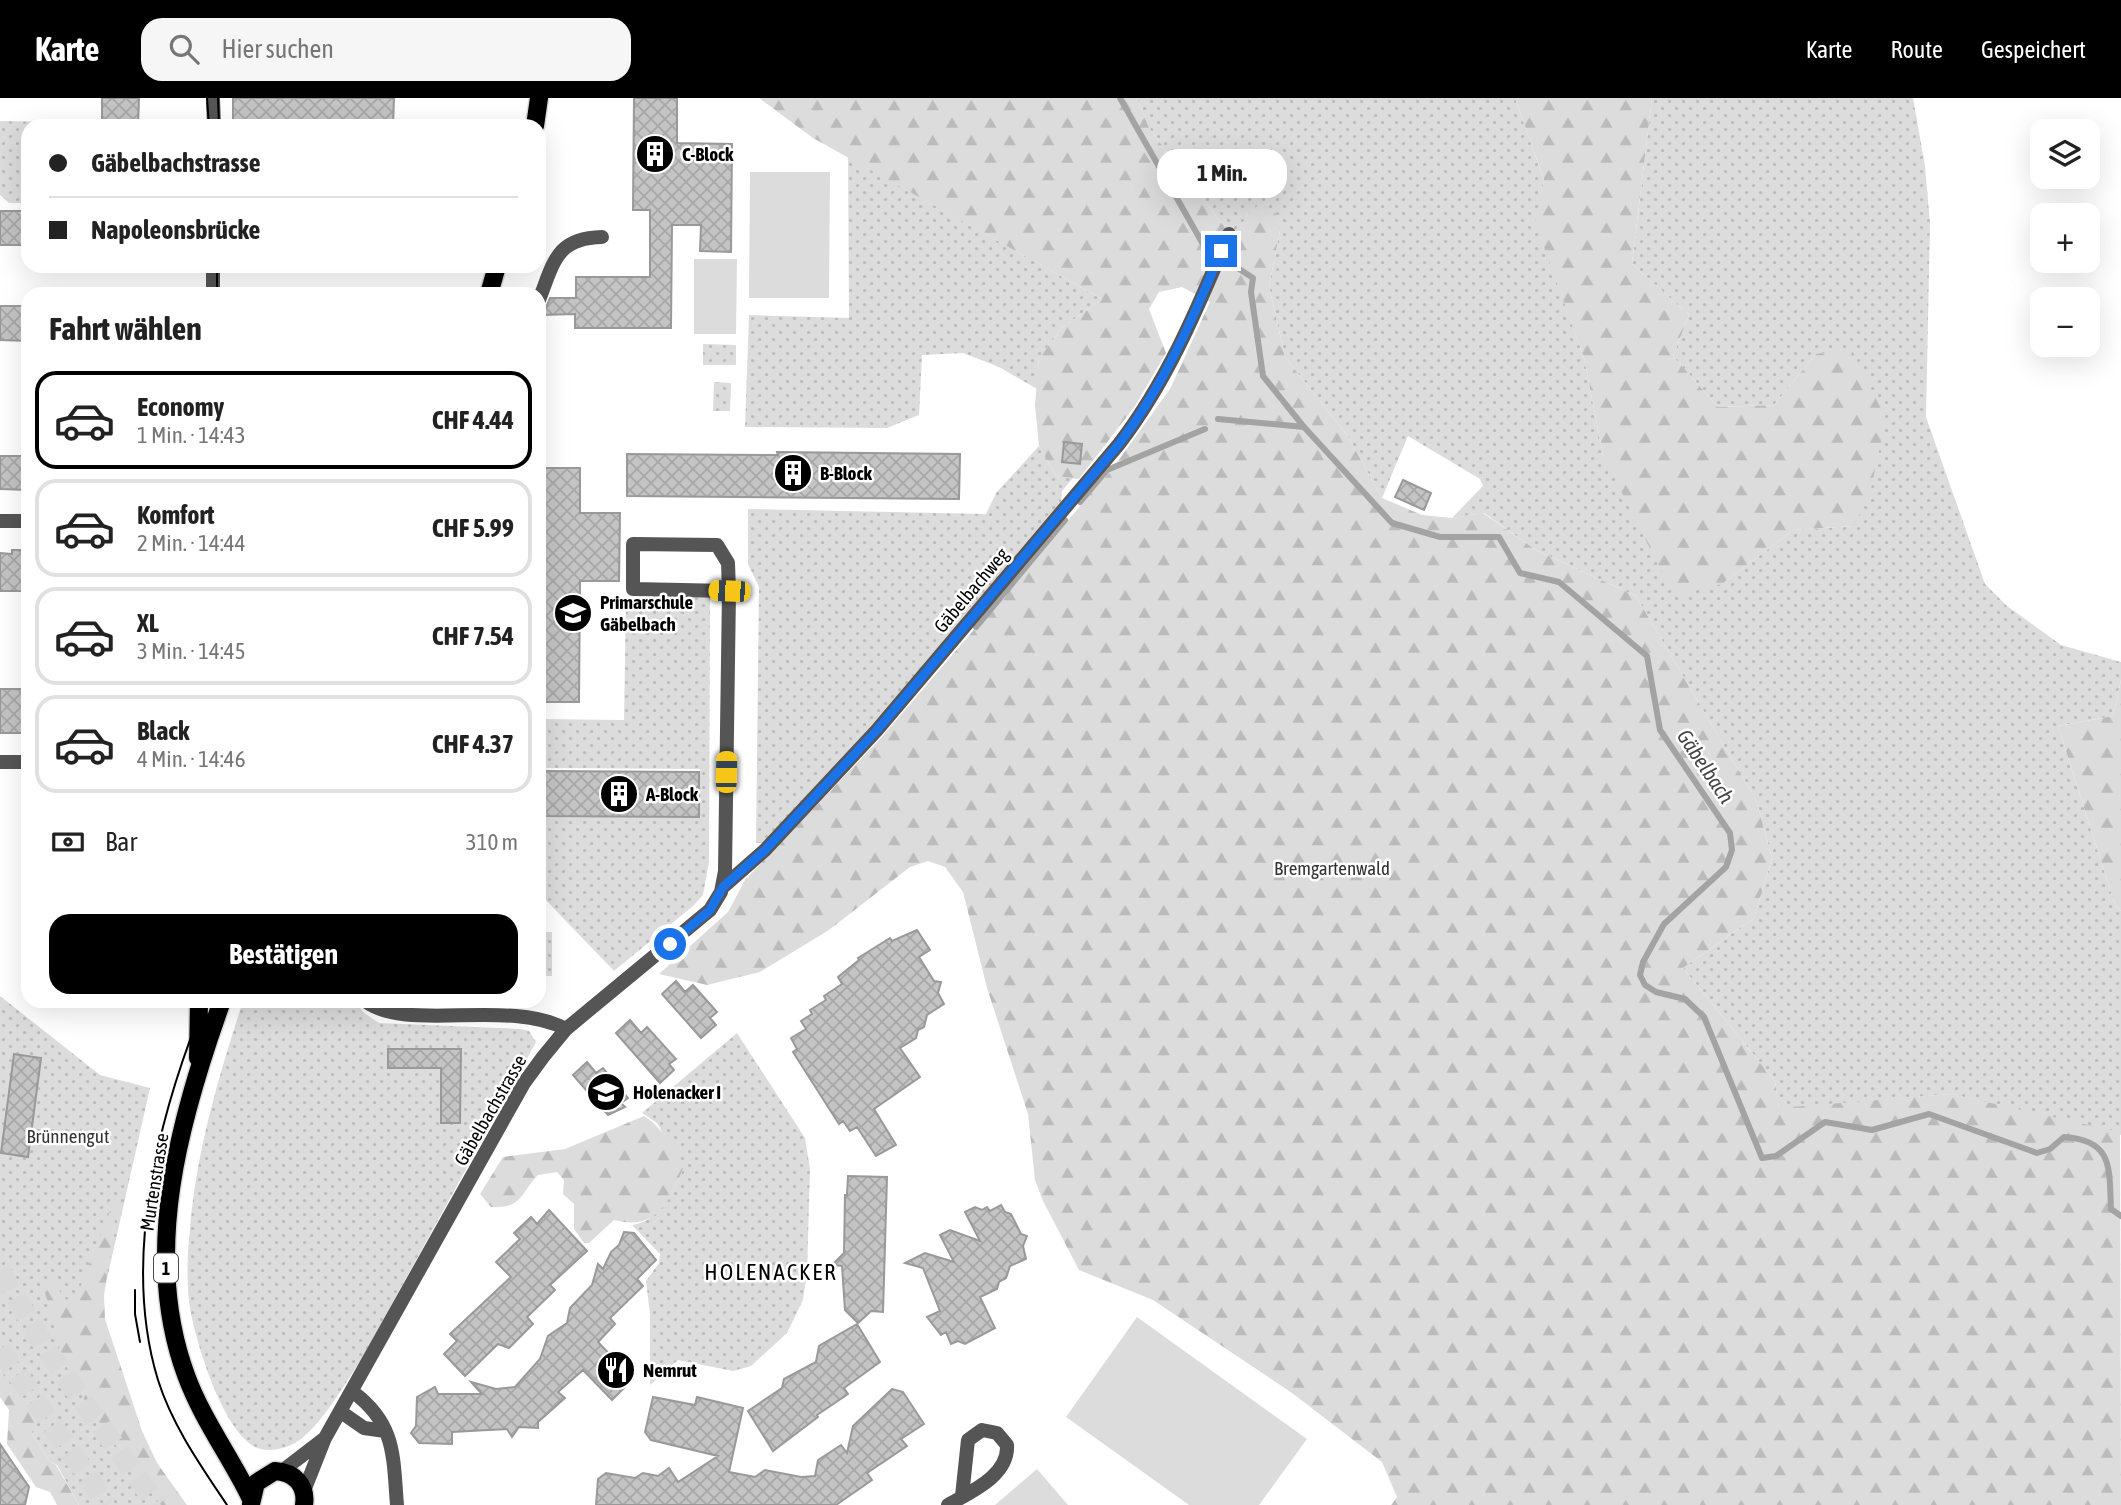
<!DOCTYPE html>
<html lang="de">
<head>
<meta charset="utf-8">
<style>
	:root { --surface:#fff; --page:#f6f6f6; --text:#222; --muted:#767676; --line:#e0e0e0; --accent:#000 }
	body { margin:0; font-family:"Asap Condensed",sans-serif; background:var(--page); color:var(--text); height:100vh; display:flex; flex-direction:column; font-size:26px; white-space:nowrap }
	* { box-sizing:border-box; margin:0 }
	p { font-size:23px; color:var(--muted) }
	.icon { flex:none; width:38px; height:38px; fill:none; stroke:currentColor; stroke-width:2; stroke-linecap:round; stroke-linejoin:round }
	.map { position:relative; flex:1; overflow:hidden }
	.drawer { position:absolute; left:21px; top:189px; width:525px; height:721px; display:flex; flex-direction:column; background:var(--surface); border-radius:21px; box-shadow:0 7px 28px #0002 }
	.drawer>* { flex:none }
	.guide { position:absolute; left:21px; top:21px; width:525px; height:154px; border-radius:21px; box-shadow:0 7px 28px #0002; display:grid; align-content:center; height:154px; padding:0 28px; background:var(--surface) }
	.buttons { position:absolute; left:2030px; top:21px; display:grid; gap:14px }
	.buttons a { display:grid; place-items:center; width:70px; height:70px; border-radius:14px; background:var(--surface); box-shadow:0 7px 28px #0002; font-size:35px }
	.end { position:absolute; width:32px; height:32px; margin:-16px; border:9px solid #1a73e8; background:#fff; box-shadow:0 0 0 4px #fff }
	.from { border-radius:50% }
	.bubble { position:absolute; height:49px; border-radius:21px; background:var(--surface); box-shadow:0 7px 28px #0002; font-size:23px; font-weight:700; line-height:49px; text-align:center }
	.car { position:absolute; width:21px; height:42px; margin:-21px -10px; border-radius:9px; box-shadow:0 0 5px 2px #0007; background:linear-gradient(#f5c518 24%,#345 0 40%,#f5c518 0 76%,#345 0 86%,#f5c518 0) }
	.guide b { display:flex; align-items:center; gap:24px; height:66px; font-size:26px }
	.guide b+b { border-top:2px solid var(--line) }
	.guide i { width:18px; height:18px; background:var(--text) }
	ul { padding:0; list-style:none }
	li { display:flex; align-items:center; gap:21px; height:98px; margin:0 14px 10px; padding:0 14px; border:4px solid var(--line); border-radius:21px }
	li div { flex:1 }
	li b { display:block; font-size:26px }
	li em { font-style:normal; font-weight:700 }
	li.active { border-color:var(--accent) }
	li>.icon { width:63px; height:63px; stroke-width:1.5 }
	h2 { padding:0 28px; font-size:32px; line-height:84px }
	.pay { display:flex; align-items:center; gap:18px; height:77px; padding:0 28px; font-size:26px }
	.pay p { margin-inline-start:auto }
	.action { display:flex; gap:14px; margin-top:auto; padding:14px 28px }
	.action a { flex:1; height:80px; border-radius:21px; background:var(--accent); color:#fff; font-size:28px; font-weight:700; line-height:80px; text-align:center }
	header { display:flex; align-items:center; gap:42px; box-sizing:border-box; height:98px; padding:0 35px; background:var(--accent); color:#fff }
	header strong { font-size:33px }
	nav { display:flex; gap:38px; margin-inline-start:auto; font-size:24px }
	.search { width:490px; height:63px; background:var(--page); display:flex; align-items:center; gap:18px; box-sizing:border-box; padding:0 24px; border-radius:21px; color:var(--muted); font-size:26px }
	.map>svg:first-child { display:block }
</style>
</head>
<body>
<header>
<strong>Karte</strong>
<div class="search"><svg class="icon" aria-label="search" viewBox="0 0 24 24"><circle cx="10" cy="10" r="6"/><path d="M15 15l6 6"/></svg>Hier suchen</div>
<nav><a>Karte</a><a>Route</a><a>Gespeichert</a></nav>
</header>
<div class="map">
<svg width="2121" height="1407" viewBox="0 0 2121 1407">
	<defs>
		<pattern id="green-dots" width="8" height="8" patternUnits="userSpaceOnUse" patternTransform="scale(1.75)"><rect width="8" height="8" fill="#dcdcdc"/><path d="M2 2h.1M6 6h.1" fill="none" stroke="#bbb" stroke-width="1.8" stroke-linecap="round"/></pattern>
		<pattern id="forest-firs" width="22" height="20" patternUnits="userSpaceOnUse" patternTransform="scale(1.75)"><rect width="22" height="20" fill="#dcdcdc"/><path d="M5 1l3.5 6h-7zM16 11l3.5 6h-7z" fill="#bbb"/></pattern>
		<pattern id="building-cross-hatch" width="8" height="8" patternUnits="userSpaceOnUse" patternTransform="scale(1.75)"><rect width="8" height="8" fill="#c4c4c4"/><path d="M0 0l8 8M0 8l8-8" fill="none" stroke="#a7a7a7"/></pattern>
	</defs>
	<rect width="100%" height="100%" fill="#fff"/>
	<path fill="url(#green-dots)" d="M 1137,0 L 1515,0 L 1544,82 L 1536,124 L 1584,260 L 1603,357 L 1722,486 L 1793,432 L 1853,428 L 1816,256 L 1774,307 L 1718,309 L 1673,258 L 1689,217 L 1632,166 L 1652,0 L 1913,0 L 1925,68 L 1930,125 L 1926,319 L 1985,486 L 2007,508 L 2061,547 L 2121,564 L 2121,582 L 2113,618 L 2058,628 L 2115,807 L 2121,813 L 2121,1037 L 1951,996 L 1779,1011 L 1775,983 L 1683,870 L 1754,820 L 1772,760 L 1756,702 L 1636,498 L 1536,452 L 1484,415 L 1452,420 L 1483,388 L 1480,381 L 1408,338 L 1382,400 L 1347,337 L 1285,259 L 1269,188 L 1280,133 L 1248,115 L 1238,135 L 1221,125 L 1149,30 Z
		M 0,23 L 77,24 L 76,28 L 28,28 L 28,105 L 9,105 L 0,97 Z
		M 848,59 L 1102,201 L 1062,230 L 1039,260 L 1037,291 L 999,269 L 963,255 L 922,257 L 919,317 L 887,330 L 745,329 L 749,217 L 849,220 Z
		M 703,246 L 736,247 L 736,267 L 703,267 Z
		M 714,284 L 731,285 L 730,313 L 713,313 Z
		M 1039,348 L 1056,378 L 1073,380 L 1062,393 L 1061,405 L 893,604 L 763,745 L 756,745 L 759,489 L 748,466 L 748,411 L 986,416 L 996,395 Z
		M 626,499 L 710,499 L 709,764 L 703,797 L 693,808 L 614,873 L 539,795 L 539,718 L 699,719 L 700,671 L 539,670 L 539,621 L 624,622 Z
		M 539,834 L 552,834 L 552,878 L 539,878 Z
		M 0,898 L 100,977 L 150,990 L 100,1212 L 141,1333 L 178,1407 L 79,1407 L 57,1367 L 49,1363 L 32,1335 L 0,1272 Z
		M 243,903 L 355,903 L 364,915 L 379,925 L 520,931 L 529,933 L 536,944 L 361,1262 C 345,1285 317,1336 291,1347 C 280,1352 266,1354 255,1349 C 223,1332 198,1250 191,1216 C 186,1189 187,1159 190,1131 C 196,1054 219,977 243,903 Z
		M 737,935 L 805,1040 L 810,1071 L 807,1175 L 803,1202 L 787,1235 L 751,1268 L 733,1273 L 678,1262 L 650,1287 L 650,1216 L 646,1183 L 659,1165 L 660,1156 L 632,1127 C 659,1123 674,1095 683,1071 L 657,1025 L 642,1015 Z"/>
	<path fill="url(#forest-firs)" d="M 759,0 L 1137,0 L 1149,30 L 1221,125 L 1238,134 L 1248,115 L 1261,105 L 1275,114 L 1280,133 L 1269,188 L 1285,259 L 1347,337 L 1382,400 L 1422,417 L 1452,420 L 1483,415 L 1536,452 L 1636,498 L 1756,702 L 1772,760 L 1754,820 L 1683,870 L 1775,983 L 1779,1010 L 1951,996 L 2120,1034 L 2121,1407 L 1391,1407 L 1397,1399 L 1382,1364 L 1292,1295 L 1153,1202 L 1079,1172 L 1043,1103 L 1035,1082 L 1028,1016 L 987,890 L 963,794 L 945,769 L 928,763 L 910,769 L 829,832 L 760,874 L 707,887 L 659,876 L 728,814 L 745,782 L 881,640 L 1112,371 L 1170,291 L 1210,204 L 1182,189 L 1159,194 L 1149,211 L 1166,255 L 1135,308 L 1079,381 L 1056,378 L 1039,348 L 1035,307 L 1039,260 L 1062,230 L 1102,201 L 813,40 Z
		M 1515,0 L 1652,0 L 1632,166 L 1689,217 L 1673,258 L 1718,309 L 1774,307 L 1816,256 L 1851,250 L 1886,321 L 1869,400 L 1853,428 L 1793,432 L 1722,486 L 1674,498 L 1603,357 L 1584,260 L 1535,124 L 1544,82 Z
		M 2121,582 L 2121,813 L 2115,807 L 2058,628 L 2113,618 Z
		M 644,1018 C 658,1026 662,1038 676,1045 L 683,1071 C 669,1106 655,1133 614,1122 L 589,1145 L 584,1145 L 574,1131 L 574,1106 L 563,1096 L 564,1082 L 557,1074 L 538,1077 C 521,1094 523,1111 491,1109 L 480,1096 L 503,1059 L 565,1051 Z
		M 118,1102 L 104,1197 L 105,1221 L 142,1333 L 157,1365 L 187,1407 L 161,1407 C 128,1363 91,1319 67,1270 C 54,1244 54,1214 42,1188 L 54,1180 L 63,1200 L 71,1203 L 76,1200 L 114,1103 Z
		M 0,1272 L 35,1321 L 32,1335 L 49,1363 L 56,1367 L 79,1407 L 57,1407 L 50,1394 L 36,1389 L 7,1346 L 9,1312 L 0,1299 Z"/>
	<path fill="#dcdcdc" d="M 750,74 L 830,74 L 829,200 L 749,200 Z
		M 694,161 L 737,161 L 736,236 L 694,236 Z
		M 1137,1219 L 1307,1341 L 1259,1407 L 1189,1407 L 1066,1319 Z
		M 1037,1371 L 1068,1407 L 995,1407 Z"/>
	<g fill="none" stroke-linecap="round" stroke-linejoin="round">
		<path stroke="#a3a3a3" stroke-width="6" d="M 1120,0 L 1204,148 L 1253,180 L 1251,194 L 1263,278 L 1304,329 L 1392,425 L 1440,439 L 1499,439 L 1520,475 L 1559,484 L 1647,558 L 1660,632 L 1730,735 L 1732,752 L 1726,769 L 1664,826 L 1643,864 L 1640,877 L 1645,887 L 1656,894 L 1685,901 L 1704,919 L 1762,1060 L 1776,1058 L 1825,1024 L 1872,1032 L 1929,1016 L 2037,1055 L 2050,1051 L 2064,1039 C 2114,1042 2109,1071 2111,1111 L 2121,1118
			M 1218,321 L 1304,329
			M 1080,404 L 1107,372 L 1205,331
			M 976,529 L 1065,422"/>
	</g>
	<path fill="url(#building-cross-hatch)" stroke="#999" stroke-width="2" d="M 102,0 L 139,0 L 138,28 L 102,28 Z
		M 233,0 L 394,0 L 393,28 L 233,28 Z
		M 634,0 L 677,0 L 677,45 L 732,46 L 731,154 L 700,153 L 701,127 L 672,127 L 671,230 L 575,230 L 575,216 L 543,217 L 550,200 L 576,200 L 576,179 L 650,179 L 650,112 L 633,112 Z
		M 0,113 L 28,113 L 28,147 L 0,147 Z
		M 0,208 L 28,208 L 28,243 L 0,242 Z
		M 1064,344 L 1082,346 L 1080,366 L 1062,364 Z
		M 777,354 L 960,356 L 959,401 L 627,398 L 627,356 L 778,357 Z
		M 0,358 L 28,358 L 28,392 L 0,391 Z
		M 539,370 L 580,370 L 580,415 L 620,415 L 619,483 L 580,483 L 579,604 L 539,604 Z
		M 1403,382 L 1431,395 L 1424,412 L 1395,399 Z
		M 12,452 L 28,452 L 28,493 L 0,493 L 0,455 L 12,456 Z
		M 0,591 L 28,591 L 28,635 L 0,635 Z
		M 539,673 L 699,674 L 699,719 L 539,718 Z
		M 917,832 L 930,852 L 919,859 L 934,883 L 941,884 L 938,895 L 944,906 L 927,917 L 924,929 L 918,932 L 916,940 L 900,950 L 920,979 L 874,1011 L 896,1047 L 876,1058 L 857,1029 L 850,1033 L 843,1023 L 839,1026 L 793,954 L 797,951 L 791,940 L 806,931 L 801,923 L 812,916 L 810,912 L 826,902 L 824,898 L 842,886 L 838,879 L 859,862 L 858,860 L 890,840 L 892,843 Z
		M 676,883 L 685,894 L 693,887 L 717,914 L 710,920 L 716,927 L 701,940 L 662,896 Z
		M 630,922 L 641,935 L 647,929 L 676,961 L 669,966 L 674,972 L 660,985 L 616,935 Z
		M 388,951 L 461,951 L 460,1025 L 441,1025 L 441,970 L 388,970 Z
		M 14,956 L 41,960 L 28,1059 L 1,1055 Z
		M 587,964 L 596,975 L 603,970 L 628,1000 L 621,1005 L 625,1009 L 608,1017 L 573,977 Z
		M 848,1078 L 887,1079 L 883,1214 L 871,1213 L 858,1225 L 845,1212 L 842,1168 L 832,1167 L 844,1155 L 845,1097 L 847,1097 Z
		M 1001,1107 L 1005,1114 L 1011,1116 L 1021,1136 L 1027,1138 L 1023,1148 L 1026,1161 L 1010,1168 L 1006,1180 L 999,1184 L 997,1191 L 980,1199 L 995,1230 L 965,1246 L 958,1243 L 951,1246 L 946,1234 L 941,1237 L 927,1219 L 940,1213 L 923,1170 L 905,1165 L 925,1155 L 954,1164 L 940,1137 L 950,1132 L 980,1143 L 965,1114 L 975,1109 L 982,1112 L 987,1109 L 990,1113 Z
		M 549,1112 L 587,1153 L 550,1187 L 555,1192 L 527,1219 L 533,1226 L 509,1250 L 498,1246 L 465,1278 L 444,1256 L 457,1243 L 450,1236 L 511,1179 L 496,1164 L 520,1141 L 514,1135 L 531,1119 L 537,1126 Z
		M 624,1134 L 634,1135 L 656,1162 L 637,1181 L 643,1188 L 610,1220 L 615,1226 L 598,1244 L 633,1281 L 612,1302 L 583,1272 L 558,1294 L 565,1300 L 538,1324 L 538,1330 L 519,1329 L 512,1339 L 507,1331 L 452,1334 L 452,1346 L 419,1345 L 411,1335 L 416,1328 L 417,1299 L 435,1289 L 438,1296 L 482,1296 L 471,1284 L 496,1291 L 515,1289 L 540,1261 L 548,1238 L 567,1225 L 570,1210 L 592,1187 L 598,1166 L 603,1171 L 611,1154 L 619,1147 Z
		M 857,1226 L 880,1264 L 844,1290 L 848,1296 L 817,1317 L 818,1319 L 773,1353 L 748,1313 L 782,1290 L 784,1281 L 816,1264 L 819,1248 Z
		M 892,1291 L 903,1294 L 924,1326 L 901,1341 L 907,1348 L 867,1375 L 872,1382 L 836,1407 L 596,1407 L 598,1381 L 606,1375 L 635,1380 L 643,1375 L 658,1378 L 669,1370 L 678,1384 L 718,1358 L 651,1342 L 645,1334 L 653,1299 L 695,1307 L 697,1299 L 743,1310 L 729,1374 L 755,1379 L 765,1372 L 801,1379 L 815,1378 L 818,1362 L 841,1347 L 847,1355 L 853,1328 Z
		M 0,1346 L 29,1389 L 25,1407 L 0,1407 Z"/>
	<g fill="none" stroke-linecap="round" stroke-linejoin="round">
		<path stroke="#d9d9d9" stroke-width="21" stroke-dasharray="21 10" stroke-linecap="butt" d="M 0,1173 L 46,1251 L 157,1407
			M 0,1251 L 107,1407"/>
		<defs>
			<path id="primary" d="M 535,28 L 539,0
				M 489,196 L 497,168
				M 222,903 C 180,1020 141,1155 186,1277 C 202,1321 230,1358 250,1399
				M 198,960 L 199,903
				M 251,1406 L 256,1385 L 275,1373 C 294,1374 307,1387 304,1407"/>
		</defs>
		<use href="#primary" stroke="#dbdbdb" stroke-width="21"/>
		<path stroke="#555" stroke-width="14" d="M 213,0 L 214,28
			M 213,196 L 213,168
			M 539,202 C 554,164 556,140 602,139
			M 0,423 L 28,423
			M 633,446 L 717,447 L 728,465 L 729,493 L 633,491 Z
			M 0,664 L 28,664
			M 723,789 L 765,752 L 877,632 L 1119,346 C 1168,282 1198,209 1229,136
			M 365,903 C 407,935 507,900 566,931
			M 353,1294 C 396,1326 393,1358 397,1407
			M 341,1314 L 364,1330 L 385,1333
			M 282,1373 L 325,1340
			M 304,1393 L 325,1340 L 524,985 L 543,959 L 566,931 L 710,812 L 721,794 L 725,773 L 729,493
			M 948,1407 C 970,1394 1009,1378 1007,1347 L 997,1335 L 982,1332 L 968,1342 L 962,1398"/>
		<use href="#primary" stroke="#000" stroke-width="18"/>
		<path stroke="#000" stroke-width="2" d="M 207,0 L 209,28
			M 218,0 L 219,28
			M 217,196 L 217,168
			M 205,903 C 159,1016 121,1161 158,1282 C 172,1327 201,1368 227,1407
			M 135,1192 L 135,1216 L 140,1244"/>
	</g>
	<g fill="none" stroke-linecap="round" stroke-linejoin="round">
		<path stroke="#1a73e8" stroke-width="9" d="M 670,846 L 710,812 L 723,789 L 765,752 L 877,632 L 1119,346 C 1164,287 1193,221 1221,153"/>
	</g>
	<defs>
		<symbol id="building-disc" viewBox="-11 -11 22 22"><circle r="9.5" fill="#000" stroke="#fff"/><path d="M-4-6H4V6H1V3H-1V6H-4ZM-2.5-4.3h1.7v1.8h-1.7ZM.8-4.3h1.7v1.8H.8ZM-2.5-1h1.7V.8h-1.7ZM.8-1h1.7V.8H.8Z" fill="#fff"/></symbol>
		<symbol id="school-disc" viewBox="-11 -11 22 22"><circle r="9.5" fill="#000" stroke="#fff"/><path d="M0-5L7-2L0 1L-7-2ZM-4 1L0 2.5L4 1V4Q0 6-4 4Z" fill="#fff"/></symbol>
		<symbol id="restaurant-disc" viewBox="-11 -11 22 22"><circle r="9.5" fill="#000" stroke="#fff"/><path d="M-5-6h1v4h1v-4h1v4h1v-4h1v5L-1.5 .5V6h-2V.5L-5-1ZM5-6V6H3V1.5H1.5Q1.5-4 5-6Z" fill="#fff"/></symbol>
	</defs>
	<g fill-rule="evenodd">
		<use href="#building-disc" x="633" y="34" width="44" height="44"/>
		<use href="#building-disc" x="771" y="353" width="44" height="44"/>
		<use href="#school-disc" x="551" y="493" width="44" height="44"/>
		<use href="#building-disc" x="597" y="674" width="44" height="44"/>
		<use href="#school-disc" x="584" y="972" width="44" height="44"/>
		<use href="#restaurant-disc" x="594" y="1250" width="44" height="44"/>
	</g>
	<g text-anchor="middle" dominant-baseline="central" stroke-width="5" stroke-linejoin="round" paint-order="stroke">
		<rect fill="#fff" stroke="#4c4c4c" stroke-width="2" x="154" y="1155.5" width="24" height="29" rx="5"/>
		<g font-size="18" font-weight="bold" fill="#000">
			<text x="166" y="1170">1</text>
		</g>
		<g font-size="19" font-weight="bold" fill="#000" stroke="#fff" text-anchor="start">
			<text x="682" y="56">C-Block</text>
			<text x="820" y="375">B-Block</text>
			<text x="600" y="504">Primarschule<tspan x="600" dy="22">Gäbelbach</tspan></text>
			<text x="646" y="696">A-Block</text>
			<text x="633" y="994">Holenacker I</text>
			<text x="643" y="1272">Nemrut</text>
		</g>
		<g font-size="19" fill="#000" stroke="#fff">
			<text transform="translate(971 492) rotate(-50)">Gäbelbachweg</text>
			<text transform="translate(490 1012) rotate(-60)">Gäbelbachstrasse</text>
			<text transform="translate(154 1084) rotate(-81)">Murtenstrasse</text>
		</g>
		<g font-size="19" fill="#333" stroke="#fff">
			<text x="1332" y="770">Bremgartenwald</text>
			<text x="68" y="1038">Brünnengut</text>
		</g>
		<g font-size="21" font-style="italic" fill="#444" stroke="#fff">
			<text transform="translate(1706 668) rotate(56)">Gäbelbach</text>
		</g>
		<g font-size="23" letter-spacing="2" fill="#000" stroke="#fff">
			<text x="771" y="1174">HOLENACKER</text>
		</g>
	</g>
</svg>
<div class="buttons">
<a><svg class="icon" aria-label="layers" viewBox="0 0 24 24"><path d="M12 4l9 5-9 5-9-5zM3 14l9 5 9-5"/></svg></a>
<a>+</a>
<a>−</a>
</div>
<i class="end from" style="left:670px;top:846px"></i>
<i class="end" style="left:1221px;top:153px"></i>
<div class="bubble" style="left:1157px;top:51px;width:130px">1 Min.</div>
<i class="car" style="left:729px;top:493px;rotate:272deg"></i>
<i class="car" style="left:726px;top:674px;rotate:1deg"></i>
<div class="guide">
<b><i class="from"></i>Gäbelbachstrasse</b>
<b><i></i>Napoleonsbrücke</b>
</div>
<section class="drawer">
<h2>Fahrt wählen</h2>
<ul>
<li class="active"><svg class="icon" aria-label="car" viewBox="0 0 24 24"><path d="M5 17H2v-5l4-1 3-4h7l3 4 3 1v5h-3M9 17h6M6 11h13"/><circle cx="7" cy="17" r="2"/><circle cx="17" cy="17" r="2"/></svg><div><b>Economy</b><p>1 Min. · 14:43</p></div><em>CHF 4.44</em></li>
<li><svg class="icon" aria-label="car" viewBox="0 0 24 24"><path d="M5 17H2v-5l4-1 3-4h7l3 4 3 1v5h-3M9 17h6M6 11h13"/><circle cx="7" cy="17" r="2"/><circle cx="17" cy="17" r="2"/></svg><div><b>Komfort</b><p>2 Min. · 14:44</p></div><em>CHF 5.99</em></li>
<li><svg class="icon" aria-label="car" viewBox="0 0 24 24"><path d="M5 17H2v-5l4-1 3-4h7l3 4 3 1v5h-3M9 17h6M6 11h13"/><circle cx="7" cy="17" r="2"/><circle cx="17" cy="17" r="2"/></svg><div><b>XL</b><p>3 Min. · 14:45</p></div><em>CHF 7.54</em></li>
<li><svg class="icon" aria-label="car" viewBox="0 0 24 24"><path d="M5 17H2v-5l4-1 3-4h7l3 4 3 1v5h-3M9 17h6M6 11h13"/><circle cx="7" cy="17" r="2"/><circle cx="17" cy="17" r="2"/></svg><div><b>Black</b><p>4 Min. · 14:46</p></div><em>CHF 4.37</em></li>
</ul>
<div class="pay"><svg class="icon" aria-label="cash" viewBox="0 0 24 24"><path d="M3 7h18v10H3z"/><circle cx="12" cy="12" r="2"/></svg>Bar<p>310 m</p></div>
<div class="action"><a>Bestätigen</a></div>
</section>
</div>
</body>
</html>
